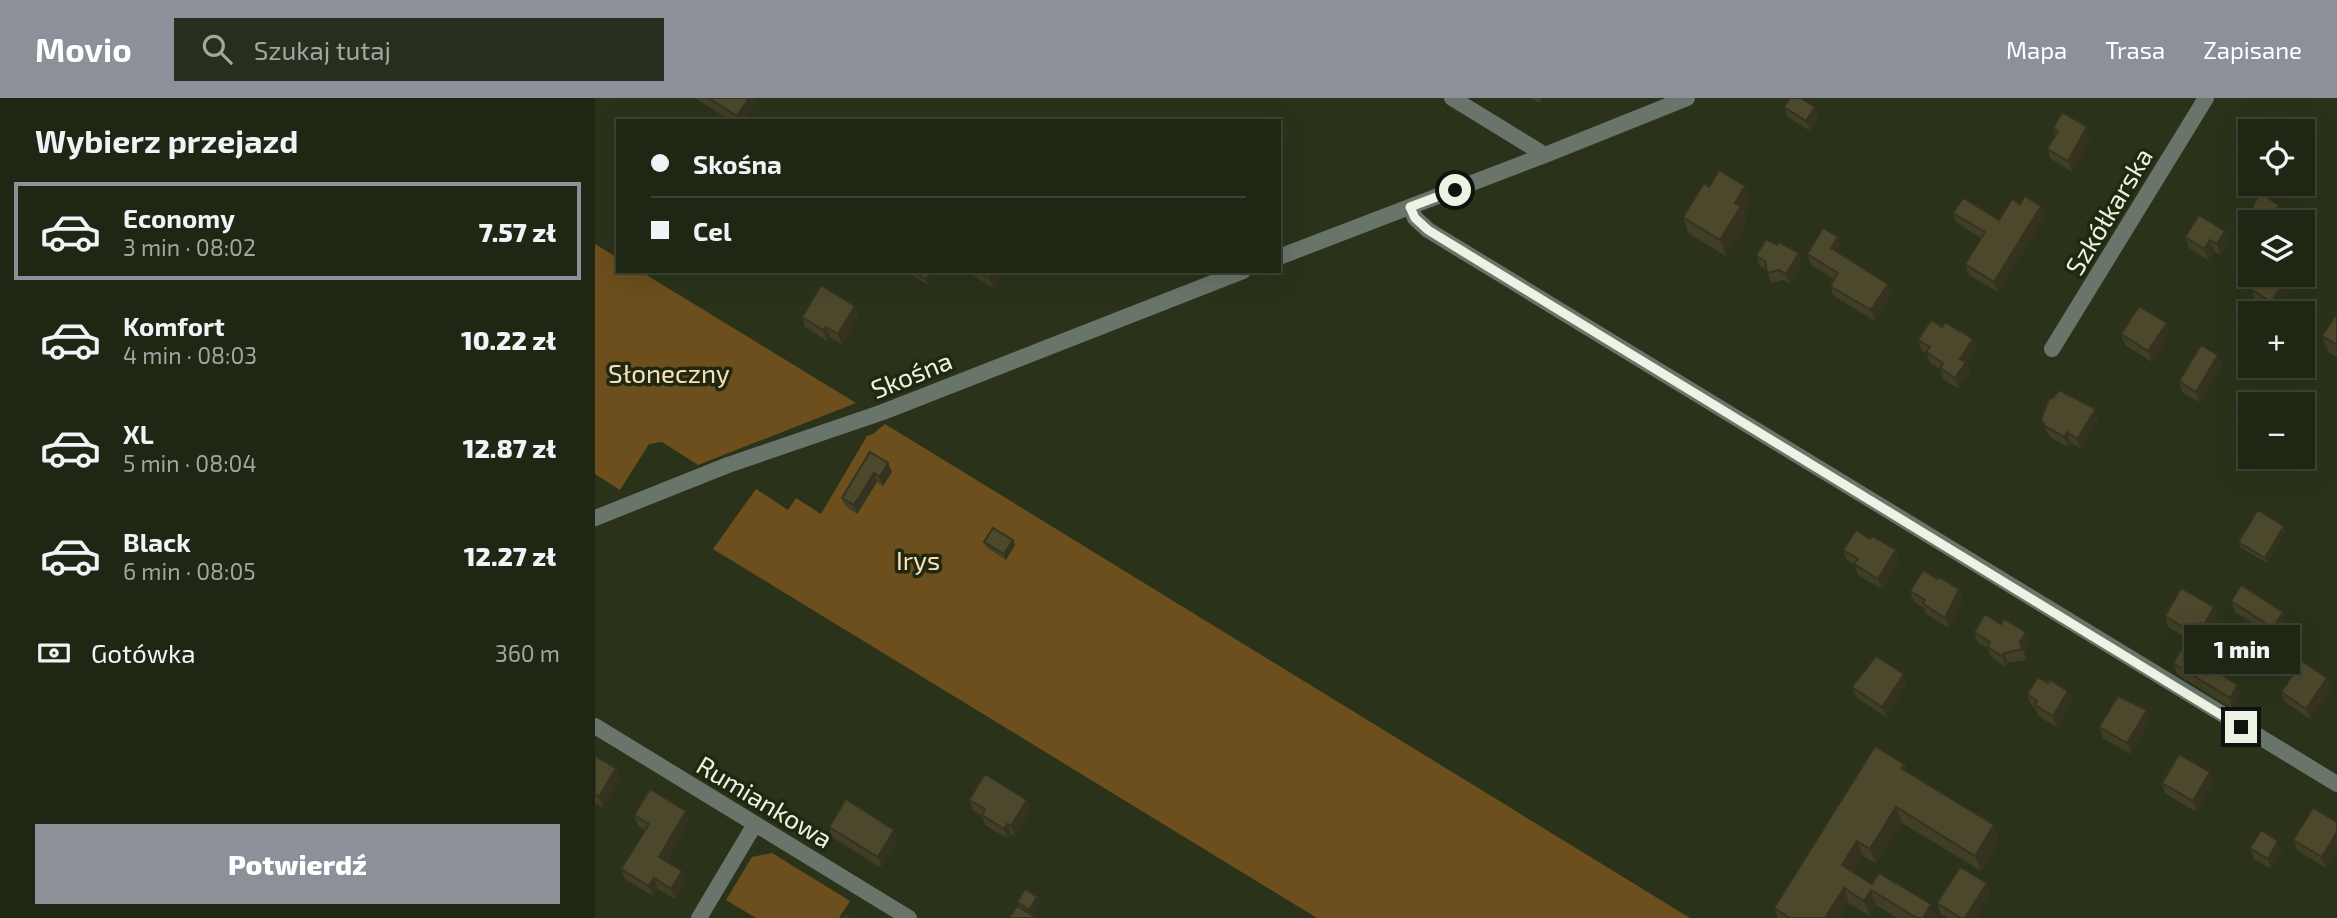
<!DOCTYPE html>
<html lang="pl">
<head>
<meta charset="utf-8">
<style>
	:root { --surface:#202614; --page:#282e1d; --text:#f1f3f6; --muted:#a2a5a0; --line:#3d4334; --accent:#8c9099 }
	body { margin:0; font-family:"Exo 2",sans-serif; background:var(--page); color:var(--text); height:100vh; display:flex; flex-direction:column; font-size:26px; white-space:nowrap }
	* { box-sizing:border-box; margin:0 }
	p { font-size:23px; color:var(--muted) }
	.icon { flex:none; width:38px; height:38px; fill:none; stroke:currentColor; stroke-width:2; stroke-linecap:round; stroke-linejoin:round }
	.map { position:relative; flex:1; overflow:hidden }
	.details { display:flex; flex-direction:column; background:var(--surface); width:595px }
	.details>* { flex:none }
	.top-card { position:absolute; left:21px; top:21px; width:665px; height:154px; border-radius:0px; box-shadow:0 7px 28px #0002,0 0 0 2px var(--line); display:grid; align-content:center; height:154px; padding:0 35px; background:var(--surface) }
	.buttons { position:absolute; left:1643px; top:21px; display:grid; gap:14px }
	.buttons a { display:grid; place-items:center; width:77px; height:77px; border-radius:0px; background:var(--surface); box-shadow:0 7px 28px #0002,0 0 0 2px var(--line); font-size:35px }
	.end { position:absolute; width:32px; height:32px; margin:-16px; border:9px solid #edf3e4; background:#111; box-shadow:0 0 0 4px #111 }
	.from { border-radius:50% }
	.bubble { position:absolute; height:49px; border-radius:0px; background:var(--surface); box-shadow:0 7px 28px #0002,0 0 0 2px var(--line); font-size:23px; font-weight:800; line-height:49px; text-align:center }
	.top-card b { display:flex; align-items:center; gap:24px; height:66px; font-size:26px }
	.top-card b+b { border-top:2px solid var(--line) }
	.top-card i { width:18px; height:18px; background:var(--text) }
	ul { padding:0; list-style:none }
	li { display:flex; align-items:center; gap:21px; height:98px; margin:0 14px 10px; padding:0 21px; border:4px solid transparent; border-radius:0px }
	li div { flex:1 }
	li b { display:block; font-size:26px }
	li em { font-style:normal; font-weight:800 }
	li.on { border-color:var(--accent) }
	li>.icon { width:63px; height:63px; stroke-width:1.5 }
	h2 { padding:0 35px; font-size:32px; line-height:84px }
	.pay { display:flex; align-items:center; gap:18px; height:77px; padding:0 35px; font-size:26px }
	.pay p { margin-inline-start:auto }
	.primary-button { display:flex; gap:14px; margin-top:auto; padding:14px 35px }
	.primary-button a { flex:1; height:80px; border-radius:0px; background:var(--accent); color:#fff; font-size:28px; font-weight:800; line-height:80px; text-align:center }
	header { display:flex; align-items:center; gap:42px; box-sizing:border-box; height:98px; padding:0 35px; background:var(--accent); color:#fff }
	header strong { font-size:33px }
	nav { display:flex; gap:38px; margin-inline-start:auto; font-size:24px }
	.search { width:490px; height:63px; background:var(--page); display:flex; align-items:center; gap:18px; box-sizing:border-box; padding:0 24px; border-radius:0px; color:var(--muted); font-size:26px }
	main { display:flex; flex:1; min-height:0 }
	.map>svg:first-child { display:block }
</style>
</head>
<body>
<header>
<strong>Movio</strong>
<div class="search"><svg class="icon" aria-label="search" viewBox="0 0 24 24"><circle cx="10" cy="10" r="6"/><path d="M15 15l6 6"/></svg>Szukaj tutaj</div>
<nav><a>Mapa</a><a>Trasa</a><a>Zapisane</a></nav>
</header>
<main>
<section class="details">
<h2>Wybierz przejazd</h2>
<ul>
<li class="on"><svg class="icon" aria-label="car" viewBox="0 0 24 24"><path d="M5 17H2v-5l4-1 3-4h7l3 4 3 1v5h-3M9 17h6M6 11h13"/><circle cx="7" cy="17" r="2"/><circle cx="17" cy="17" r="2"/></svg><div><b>Economy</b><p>3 min · 08:02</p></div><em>7.57 zł</em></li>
<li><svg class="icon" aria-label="car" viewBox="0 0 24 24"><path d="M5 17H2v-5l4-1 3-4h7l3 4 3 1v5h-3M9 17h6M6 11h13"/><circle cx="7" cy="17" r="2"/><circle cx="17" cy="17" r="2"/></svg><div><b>Komfort</b><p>4 min · 08:03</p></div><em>10.22 zł</em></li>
<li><svg class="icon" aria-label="car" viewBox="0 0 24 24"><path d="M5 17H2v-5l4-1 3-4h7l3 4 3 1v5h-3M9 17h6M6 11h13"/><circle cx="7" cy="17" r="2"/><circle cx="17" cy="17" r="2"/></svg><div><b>XL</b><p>5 min · 08:04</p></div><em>12.87 zł</em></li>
<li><svg class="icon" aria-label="car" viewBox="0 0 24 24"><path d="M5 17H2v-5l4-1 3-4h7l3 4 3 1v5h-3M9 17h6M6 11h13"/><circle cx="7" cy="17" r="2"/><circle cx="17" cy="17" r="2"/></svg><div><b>Black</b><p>6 min · 08:05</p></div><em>12.27 zł</em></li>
</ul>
<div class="pay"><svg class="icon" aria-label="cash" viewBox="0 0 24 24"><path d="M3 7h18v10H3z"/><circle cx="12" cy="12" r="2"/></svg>Gotówka<p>360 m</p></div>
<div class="primary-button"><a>Potwierdź</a></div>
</section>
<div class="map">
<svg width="1742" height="820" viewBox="0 0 1742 820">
	<rect width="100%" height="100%" fill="#2a331a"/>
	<path fill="#6d4f1e" d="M 0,146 L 23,160 L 23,173 L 45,173 L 261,305 L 103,367 L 67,344 L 54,346 L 25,392 L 0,376 Z
		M 290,326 L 1095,820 L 722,820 L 118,451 L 161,391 L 193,412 L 201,400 L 226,416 L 272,338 L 278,336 Z
		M 177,755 L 255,803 L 244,820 L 161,820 L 131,802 L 157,759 Z"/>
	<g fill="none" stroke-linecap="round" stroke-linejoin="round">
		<path stroke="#69746a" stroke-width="16" d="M 857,0 L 950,57
			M 815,109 L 820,120 L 833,132 L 1742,686
			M 684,159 L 950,57 L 1092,0
			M 1457,251 L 1611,0
			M 0,420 L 133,367 L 288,314 L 648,173
			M 0,628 L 314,820
			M 104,820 L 160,726"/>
	</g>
	<path fill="#413e26" d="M 100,0 L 160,0 L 161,4 L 150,23 L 136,23 Z
		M 935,0 L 947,0 L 944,5 Z
		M 1189,9 L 1224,19 L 1215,33 L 1193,19 Z
		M 1458,30 L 1496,40 L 1477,74 L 1456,61 L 1452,51 L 1460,37 Z
		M 1150,88 L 1156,104 L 1149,115 L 1152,124 L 1131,158 L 1093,135 L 1088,119 L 1114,89 Z
		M 1425,106 L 1446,108 L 1450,119 L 1403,194 L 1374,177 L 1370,166 L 1386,140 L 1362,125 L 1358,115 L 1404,122 Z
		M 1684,107 L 1686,112 L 1679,124 L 1675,124 L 1659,114 L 1657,109 Z
		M 1590,139 L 1633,144 L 1626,157 L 1619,153 L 1613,162 L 1594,150 Z
		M 1182,147 L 1204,155 L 1207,166 L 1195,186 L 1188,182 L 1176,185 L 1172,172 L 1165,168 L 1161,158 Z
		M 1246,150 L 1243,155 L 1297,196 L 1280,223 L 1239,198 L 1235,188 L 1239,181 L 1216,167 L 1212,156 Z
		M 316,173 L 341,173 L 333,187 L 317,177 Z
		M 375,173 L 408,173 L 398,190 L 377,177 Z
		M 1666,177 L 1703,177 L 1680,215 L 1660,203 L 1657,192 Z
		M 260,208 L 264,218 L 247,247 L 235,239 L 232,243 L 210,229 L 207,219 Z
		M 1742,215 L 1742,259 L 1733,254 L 1727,238 Z
		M 1526,236 L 1575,236 L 1557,264 L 1530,247 Z
		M 1323,242 L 1382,251 L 1372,267 L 1375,275 L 1364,291 L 1348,281 L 1345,271 L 1335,265 L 1332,256 L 1327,253 Z
		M 1623,257 L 1627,268 L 1604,304 L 1587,294 L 1584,283 Z
		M 1446,321 L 1504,321 L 1486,351 L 1476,345 L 1473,349 L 1455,339 L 1450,331 Z
		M 275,354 L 297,374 L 288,388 L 282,384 L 262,416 L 250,408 L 247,400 Z
		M 1689,428 L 1691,433 L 1672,465 L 1645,449 L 1643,444 Z
		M 389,444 L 420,447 L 411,462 L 391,449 Z
		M 1248,452 L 1304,463 L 1287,491 L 1263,477 L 1260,467 L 1252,462 Z
		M 1343,481 L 1364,491 L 1368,502 L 1354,530 L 1331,516 L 1329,510 L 1319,504 L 1315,493 Z
		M 1636,503 L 1692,525 L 1682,540 L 1640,514 Z
		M 1570,518 L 1623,520 L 1613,537 L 1610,536 L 1603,547 L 1573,529 Z
		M 1379,534 L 1435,545 L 1429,554 L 1431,562 L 1413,565 L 1411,569 L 1396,559 L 1392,550 L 1383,545 Z
		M 1578,565 L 1643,587 L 1646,597 L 1638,611 L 1582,576 Z
		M 1732,580 L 1736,591 L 1715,621 L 1690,604 L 1686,594 Z
		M 1453,585 L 1473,593 L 1477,603 L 1462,629 L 1443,618 L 1440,610 L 1436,607 L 1432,596 Z
		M 1312,587 L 1291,619 L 1261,599 L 1257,589 Z
		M 1556,622 L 1536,656 L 1508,640 L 1504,629 Z
		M 0,658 L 21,670 L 25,681 L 8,710 L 0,705 Z
		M 1309,666 L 1312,674 L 1405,743 L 1386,773 L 1307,725 L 1281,766 L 1268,758 L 1258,774 L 1277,786 L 1341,820 L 1302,820 L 1281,807 L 1275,818 L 1254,806 L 1245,820 L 1183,820 L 1179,810 Z
		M 1567,685 L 1619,685 L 1601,714 L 1570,695 Z
		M 374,702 L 432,702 L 436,713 L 420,738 L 416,736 L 413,741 L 390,727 L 387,718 L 378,712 Z
		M 39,717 L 95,724 L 71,764 L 91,784 L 80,801 L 63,791 L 58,798 L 30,781 L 26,771 L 50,732 L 43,728 Z
		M 1742,724 L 1742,751 L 1731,770 L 1702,752 L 1698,742 Z
		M 234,729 L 299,732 L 303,742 L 286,770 L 237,739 Z
		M 1683,743 L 1687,754 L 1676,771 L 1659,761 L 1655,750 Z
		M 1396,795 L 1381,820 L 1353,820 L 1346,816 L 1342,805 Z
		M 442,799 L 444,804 L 436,817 L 424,809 L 422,804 Z"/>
	<path fill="#35321f" d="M 154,0 L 160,0 L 161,4 L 150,23 L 144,23 L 142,18 Z
		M 1220,9 L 1224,19 L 1215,33 L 1211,23 Z
		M 1492,29 L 1496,40 L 1477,74 L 1473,63 Z
		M 1150,88 L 1156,104 L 1149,115 L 1152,124 L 1131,158 L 1125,142 L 1140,105 Z
		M 1684,107 L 1686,112 L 1679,124 L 1677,124 L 1676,121 Z
		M 1446,108 L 1450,119 L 1403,194 L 1399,184 Z
		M 1630,133 L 1633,144 L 1626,157 L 1622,146 Z
		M 1243,139 L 1246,150 L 1240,161 L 1236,150 Z
		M 1615,142 L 1619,153 L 1613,162 L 1609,151 Z
		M 1204,155 L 1207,166 L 1195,186 L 1191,176 Z
		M 336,173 L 341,173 L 333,187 L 331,181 Z
		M 398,173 L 408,173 L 398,190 L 394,180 Z
		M 1693,177 L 1703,177 L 1680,215 L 1676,204 Z
		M 1293,186 L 1297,196 L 1280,223 L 1276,212 Z
		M 260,208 L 264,218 L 247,247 L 243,236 Z
		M 1572,225 L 1575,236 L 1557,264 L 1553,253 Z
		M 231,229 L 235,239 L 232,243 L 228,232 Z
		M 1378,241 L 1382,251 L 1372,267 L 1375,275 L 1364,291 L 1360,280 L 1365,261 Z
		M 1623,257 L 1627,268 L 1604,304 L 1601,294 Z
		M 1501,311 L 1504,321 L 1486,351 L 1482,341 Z
		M 1472,334 L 1476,345 L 1473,349 L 1469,339 Z
		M 293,365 L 297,374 L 288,388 L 285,379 Z
		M 279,375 L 282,384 L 262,416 L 259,407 Z
		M 1689,428 L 1691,433 L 1672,465 L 1670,460 Z
		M 418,442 L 420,447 L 411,462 L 409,456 Z
		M 1301,452 L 1304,463 L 1287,491 L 1283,481 Z
		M 1364,491 L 1368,502 L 1354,530 L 1350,520 Z
		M 1619,509 L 1623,520 L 1613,537 L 1609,527 Z
		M 1688,514 L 1692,525 L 1682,540 L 1678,530 Z
		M 1606,525 L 1610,536 L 1603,547 L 1599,536 Z
		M 1431,534 L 1435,545 L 1429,554 L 1431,562 L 1425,544 Z
		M 1409,555 L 1413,565 L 1411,569 L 1407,558 Z
		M 1309,576 L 1312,587 L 1291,619 L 1287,609 Z
		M 1732,580 L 1736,591 L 1715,621 L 1711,611 Z
		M 1643,587 L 1646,597 L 1638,611 L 1635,600 Z
		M 1473,593 L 1477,603 L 1462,629 L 1458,618 Z
		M 1552,612 L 1556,622 L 1536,656 L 1532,645 Z
		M 21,670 L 25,681 L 8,710 L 4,699 Z
		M 1615,674 L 1619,685 L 1601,714 L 1598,703 Z
		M 432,702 L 436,713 L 420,738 L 416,728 Z
		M 1301,709 L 1307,725 L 1281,766 L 1275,751 Z
		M 91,713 L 95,724 L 67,770 L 64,759 Z
		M 412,726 L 416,736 L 413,741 L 409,731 Z
		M 1399,727 L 1405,743 L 1386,773 L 1380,758 Z
		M 299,732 L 303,742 L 286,770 L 283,759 Z
		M 1742,734 L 1742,751 L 1731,770 L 1727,759 Z
		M 1262,743 L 1268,758 L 1253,783 L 1247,767 Z
		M 1683,743 L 1687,754 L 1676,771 L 1673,761 Z
		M 87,773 L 91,784 L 80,801 L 76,791 Z
		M 59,780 L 63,791 L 58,798 L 54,788 Z
		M 1392,785 L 1396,795 L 1381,820 L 1370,820 Z
		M 1249,790 L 1254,806 L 1245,820 L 1230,820 Z
		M 1276,792 L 1281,807 L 1275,818 L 1269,803 Z
		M 442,799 L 444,804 L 436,817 L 434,812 Z
		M 1336,806 L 1341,820 L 1328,820 Z"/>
	<path fill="#4c482c" stroke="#35321f" stroke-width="2" d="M 113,0 L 154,0 L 142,18 Z
		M 1195,0 L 1206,0 L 1220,9 L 1211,23 L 1189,9 Z
		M 1467,14 L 1492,29 L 1473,63 L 1452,51 L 1463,33 L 1458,30 Z
		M 1124,72 L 1150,88 L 1140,105 L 1146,108 L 1125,142 L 1088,119 L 1109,85 L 1114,89 Z
		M 1665,95 L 1684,107 L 1676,121 L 1657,109 Z
		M 1430,98 L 1446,108 L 1399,184 L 1370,166 L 1390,134 L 1358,115 L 1368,100 L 1404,122 L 1417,101 L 1425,106 Z
		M 1604,117 L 1630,133 L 1622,146 L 1615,142 L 1609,151 L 1590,139 Z
		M 1228,130 L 1243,139 L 1236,150 L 1293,186 L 1276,212 L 1235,188 L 1243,175 L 1212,156 Z
		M 1171,141 L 1182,147 L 1184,144 L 1204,155 L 1191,176 L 1184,172 L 1172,175 L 1170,163 L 1161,158 Z
		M 318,173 L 336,173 L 331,181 Z
		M 383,173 L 398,173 L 394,180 Z
		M 1666,177 L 1693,177 L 1676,204 L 1657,192 Z
		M 226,187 L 260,208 L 243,236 L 231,229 L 228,232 L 207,219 Z
		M 1544,208 L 1572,225 L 1553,253 L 1526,236 Z
		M 1742,215 L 1742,247 L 1727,238 Z
		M 1336,222 L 1347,229 L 1350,224 L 1378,241 L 1365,261 L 1371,264 L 1360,280 L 1345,270 L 1348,265 L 1331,254 L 1335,249 L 1323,242 Z
		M 1606,247 L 1623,257 L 1601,294 L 1584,283 Z
		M 1464,292 L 1501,311 L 1482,341 L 1472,334 L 1469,339 L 1457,332 L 1451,329 L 1446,321 L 1454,301 L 1459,299 Z
		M 275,354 L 293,365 L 285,379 L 279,375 L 259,407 L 247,400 Z
		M 1663,412 L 1689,428 L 1670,460 L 1643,444 Z
		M 398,430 L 418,442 L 409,456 L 389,444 Z
		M 1261,432 L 1275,441 L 1277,438 L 1301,452 L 1283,481 L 1259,466 L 1263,461 L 1248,452 Z
		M 1328,472 L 1343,481 L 1344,479 L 1364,491 L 1350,520 L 1328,506 L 1330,502 L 1315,493 Z
		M 1646,487 L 1688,514 L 1678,530 L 1636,503 Z
		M 1586,490 L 1619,509 L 1609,527 L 1606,525 L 1599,536 L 1570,518 Z
		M 1390,516 L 1406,526 L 1409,521 L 1431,534 L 1425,544 L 1427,551 L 1409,555 L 1407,558 L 1392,549 L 1395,544 L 1379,534 Z
		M 1586,552 L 1643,587 L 1635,600 L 1578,565 Z
		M 1281,558 L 1309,576 L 1287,609 L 1257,589 Z
		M 1707,563 L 1732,580 L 1711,611 L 1686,594 Z
		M 1443,579 L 1453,585 L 1455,582 L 1473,593 L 1458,618 L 1440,607 L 1442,603 L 1432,596 Z
		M 1523,598 L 1552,612 L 1532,645 L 1504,629 Z
		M 1280,648 L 1309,666 L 1306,670 L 1399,727 L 1380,758 L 1301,709 L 1275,751 L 1262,743 L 1247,767 L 1277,786 L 1284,775 L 1336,806 L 1328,820 L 1322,820 L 1276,792 L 1269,803 L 1249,790 L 1230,820 L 1195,820 L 1179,810 Z
		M 1584,656 L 1615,674 L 1598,703 L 1567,685 Z
		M 0,658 L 21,670 L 4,699 L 0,697 Z
		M 390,676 L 432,702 L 416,728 L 412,726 L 409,731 L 387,717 L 390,711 L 374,702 Z
		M 55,691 L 91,713 L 64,759 L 87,773 L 76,791 L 59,780 L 54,788 L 26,771 L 54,726 L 39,717 Z
		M 251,701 L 299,732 L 283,759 L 234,729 Z
		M 1718,710 L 1742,724 L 1742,734 L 1727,759 L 1698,742 Z
		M 1666,732 L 1683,743 L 1673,761 L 1655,750 Z
		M 1365,769 L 1392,785 L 1370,820 L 1366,820 L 1342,805 Z
		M 430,791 L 442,799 L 434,812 L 422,804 Z
		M 422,808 L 442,820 L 414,820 Z
		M 250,816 L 257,820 L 247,820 Z"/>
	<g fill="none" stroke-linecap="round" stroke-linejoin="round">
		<path stroke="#edf3e4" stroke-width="9" d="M 860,92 L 815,109 L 820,120 L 833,132 L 1646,629"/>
	</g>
	<g text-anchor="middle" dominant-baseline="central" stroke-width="7" stroke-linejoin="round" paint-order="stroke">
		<g font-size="26" fill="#edf3e4" stroke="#202910">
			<text transform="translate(1513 113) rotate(-59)">Szkółkarska</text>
			<text transform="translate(316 276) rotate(-22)">Skośna</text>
			<text transform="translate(170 703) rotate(31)">Rumiankowa</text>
		</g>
		<g font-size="26" fill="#f9e0bb" stroke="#202910">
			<text x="74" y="274">Słoneczny</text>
			<text x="323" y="461">Irys</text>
		</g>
	</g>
</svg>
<div class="buttons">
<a><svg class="icon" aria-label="locate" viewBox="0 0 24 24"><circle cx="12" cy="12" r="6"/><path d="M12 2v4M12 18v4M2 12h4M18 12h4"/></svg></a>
<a><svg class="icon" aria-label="layers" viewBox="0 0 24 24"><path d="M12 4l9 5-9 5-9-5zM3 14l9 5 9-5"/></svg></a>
<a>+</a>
<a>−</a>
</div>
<i class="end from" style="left:860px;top:92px"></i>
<i class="end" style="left:1646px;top:629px"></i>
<div class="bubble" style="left:1589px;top:527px;width:116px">1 min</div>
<div class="top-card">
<b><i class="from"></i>Skośna</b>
<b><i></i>Cel</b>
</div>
</div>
</main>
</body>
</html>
